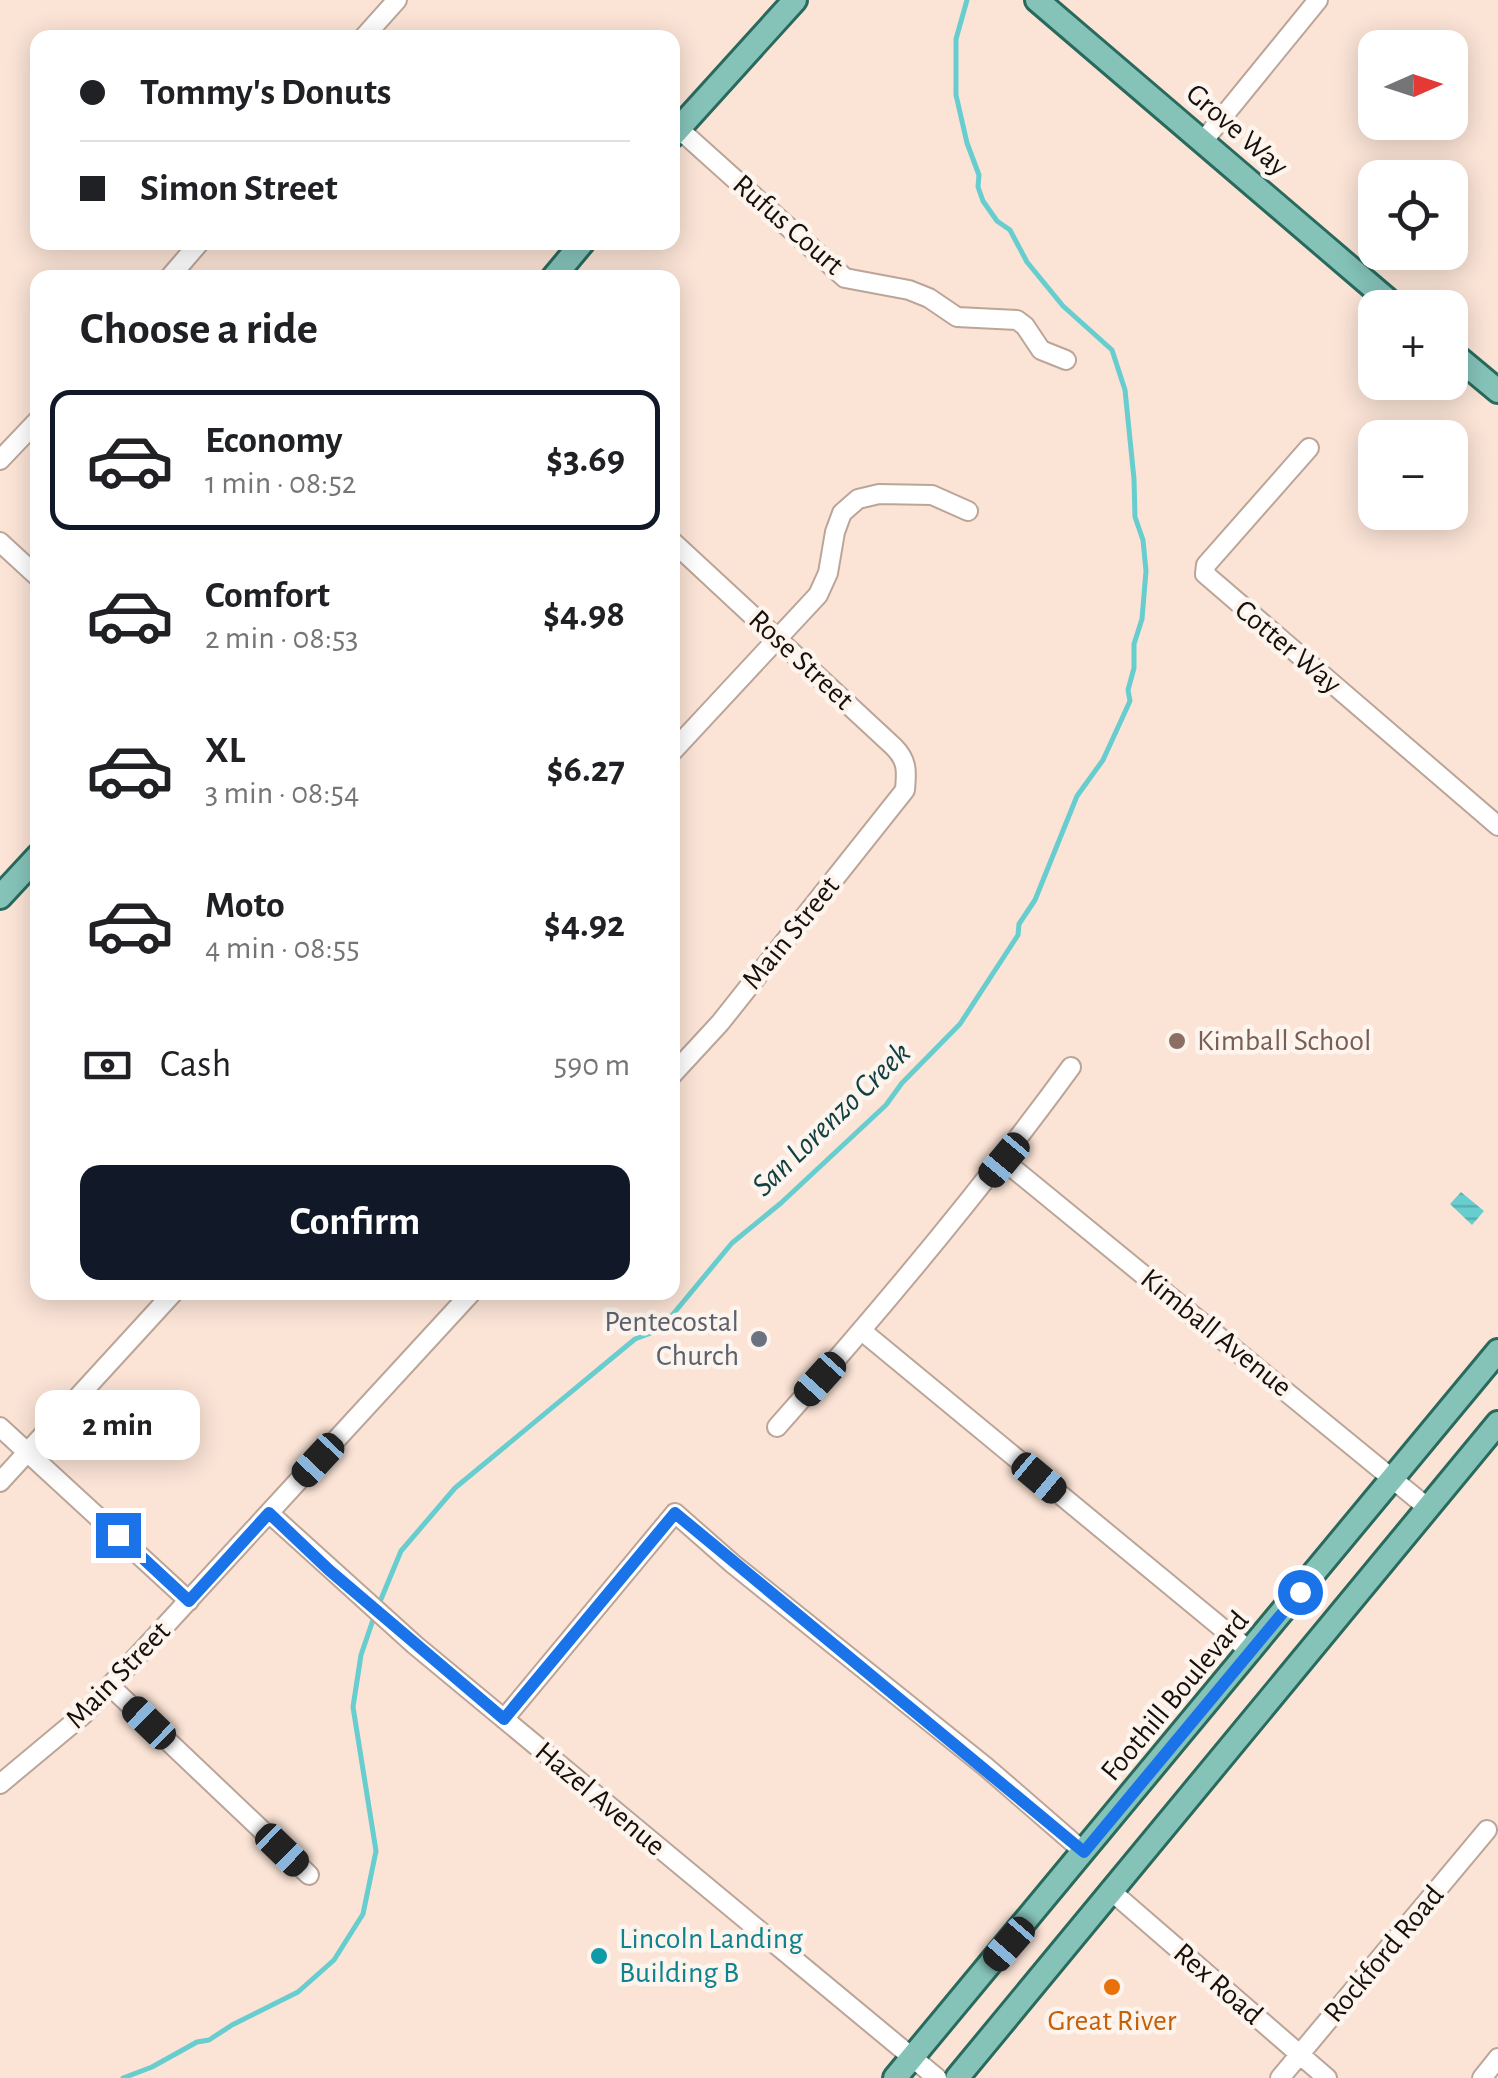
<!DOCTYPE html>
<html lang="en">
<head>
<meta charset="utf-8">
<style>
	:root { --surface:#fff; --page:#f6f6f6; --text:#202124; --muted:#757577; --line:#e0e0e0; --accent:#111827 }
	body { margin:0; font-family:"Alegreya Sans",sans-serif; background:var(--page); color:var(--text); height:100vh; display:flex; flex-direction:column; font-size:38px; white-space:nowrap }
	* { box-sizing:border-box; margin:0 }
	p { font-size:32px; color:var(--muted) }
	.icon { flex:none; width:55px; height:55px; fill:none; stroke:currentColor; stroke-width:2; stroke-linecap:round; stroke-linejoin:round }
	.map { position:relative; flex:1; overflow:hidden }
	.drawer { position:absolute; left:30px; top:270px; width:650px; height:1030px; display:flex; flex-direction:column; background:var(--surface); border-radius:20px; box-shadow:0 5px 25px #0003 }
	.drawer>* { flex:none }
	.hud { position:absolute; left:30px; top:30px; width:650px; height:220px; border-radius:20px; box-shadow:0 5px 25px #0003; display:grid; align-content:center; height:220px; padding:0 50px; background:var(--surface) }
	.needle { width:65px; rotate:87deg }
	.tools { position:absolute; left:1358px; top:30px; display:grid; gap:20px }
	.tools a { display:grid; place-items:center; width:110px; height:110px; border-radius:20px; background:var(--surface); box-shadow:0 5px 25px #0003; font-size:50px }
	.end { position:absolute; width:45px; height:45px; margin:-22px; border:12px solid #1a73e8; background:#fff; box-shadow:0 0 0 5px #fff }
	.from { border-radius:50% }
	.bubble { position:absolute; height:70px; border-radius:20px; background:var(--surface); box-shadow:0 5px 25px #0003; font-size:32px; font-weight:700; line-height:70px; text-align:center }
	.car { position:absolute; width:30px; height:60px; margin:-30px -15px; border-radius:12px; box-shadow:0 0 8px 2px #0007; background:linear-gradient(#222 24%,#8ab4d8 0 40%,#222 0 76%,#8ab4d8 0 86%,#222 0) }
	.hud b { display:flex; align-items:center; gap:35px; height:95px; font-size:38px }
	.hud b+b { border-top:2px solid var(--line) }
	.hud i { width:25px; height:25px; background:var(--text) }
	ul { padding:0; list-style:none }
	li { display:flex; align-items:center; gap:30px; height:140px; margin:0 20px 15px; padding:0 30px; border:5px solid transparent; border-radius:20px }
	li div { flex:1 }
	li b { display:block; font-size:38px }
	li em { font-style:normal; font-weight:700 }
	li.active { border-color:var(--accent) }
	li>.icon { width:90px; height:90px; stroke-width:1.5 }
	h2 { padding:0 50px; font-size:45px; line-height:120px }
	.pay { display:flex; align-items:center; gap:25px; height:110px; padding:0 50px; font-size:38px }
	.pay p { margin-inline-start:auto }
	.action { display:flex; gap:20px; margin-top:auto; padding:20px 50px }
	.action a { flex:1; height:115px; border-radius:20px; background:var(--accent); color:#fff; font-size:40px; font-weight:700; line-height:115px; text-align:center }
	.map>svg:first-child { display:block }
</style>
</head>
<body>
<div class="map">
<svg width="1498" height="2078" viewBox="0 0 1498 2078">
	<defs>
		<pattern id="water-rules" width="6" height="5" patternUnits="userSpaceOnUse" patternTransform="scale(2.5)"><rect width="6" height="5" fill="#67cdce"/><path d="M0 2.5h6" fill="none" stroke="#59afb0"/></pattern>
	</defs>
	<rect width="100%" height="100%" fill="#fbe4d6"/>
	<path fill="url(#water-rules)" d="M 1461,1192 L 1484,1211 L 1472,1225 L 1450,1204 Z"/>
	<g fill="none" stroke-linecap="round" stroke-linejoin="round">
		<path stroke="#67cdce" stroke-width="5" d="M 379,1604 L 401,1551 L 455,1488 L 635,1339 L 651,1333 L 669,1319 L 732,1243 L 781,1203 L 886,1105 L 902,1083 L 960,1024 L 1018,935 L 1019,924 L 1035,900 L 1077,796 L 1103,760 L 1130,701 L 1128,690 L 1134,668 L 1134,644 L 1142,619 L 1146,571 L 1143,540 L 1135,517 L 1134,479 L 1125,390 L 1112,350 L 1063,306 L 1027,262 L 1010,230 L 997,221 L 983,201 L 978,187 L 979,175 L 967,143 L 956,95 L 956,39 L 967,0
			M 123,2078 L 152,2067 L 197,2042 L 209,2040 L 232,2025 L 298,1992 L 334,1960 L 363,1914 L 376,1851 L 353,1707 L 361,1655 L 375,1614"/>
		<defs>
			<path id="minor" d="M 363,38 L 397,0
				M 679,129 L 845,278 L 909,290 L 929,298 L 957,317 L 1017,320 L 1025,326 L 1041,350 L 1066,360
				M 1204,140 L 1318,0
				M 169,278 L 200,242
				M 1309,448 L 1206,565 L 1205,574 L 1498,826
				M 0,460 L 38,420
				M 672,541 L 894,747 C 909,762 906,774 905,790 L 720,1023 L 672,1075
				M 0,542 L 38,577
				M 672,752 L 818,595 L 828,573 L 835,532 L 842,513 L 858,499 L 879,494 L 932,495 L 968,511
				M 1003,1160 L 1428,1508
				M 862,1331 L 1251,1652
				M 0,1427 L 189,1601
				M 777,1427 C 880,1311 980,1192 1071,1067
				M 0,1482 L 174,1292
				M 269,1513 L 415,1645 L 937,2078
				M 110,1686 L 309,1875
				M 504,1719 L 675,1513 L 733,1564 L 986,1767 L 1084,1852
				M 0,1784 L 84,1714 L 472,1292
				M 1110,1890 L 1327,2078
				M 1280,2078 L 1487,1830
				M 1482,2078 L 1498,2058"/>
			<path id="major" d="M 1037,0 L 1397,308
				M 672,136 L 795,0
				M 553,278 L 583,242
				M 1450,351 L 1498,391
				M 0,897 L 38,856
				M 895,2078 L 1498,1351
				M 957,2078 L 1498,1423"/>
		</defs>
		<use href="#minor" stroke="#bba598" stroke-width="22"/>
		<use href="#major" stroke="#296a5d" stroke-width="28"/>
		<use href="#minor" stroke="#fff" stroke-width="18"/>
		<use href="#major" stroke="#85c3b9" stroke-width="22"/>
	</g>
	<g fill="none" stroke-linecap="round" stroke-linejoin="round">
		<path stroke="#1a73e8" stroke-width="12" d="M 118,1535 L 189,1601 L 269,1513 L 329,1570 L 504,1719 L 675,1513 L 1084,1852 L 1300,1592"/>
	</g>
	<circle fill="#8d6e63" stroke="#fdf4ee" stroke-width="4" cx="1177" cy="1041" r="10"/>
	<circle fill="#6b7280" stroke="#fdf4ee" stroke-width="4" cx="759" cy="1339" r="10"/>
	<circle fill="#0f9aa8" stroke="#fdf4ee" stroke-width="4" cx="599" cy="1956" r="10"/>
	<circle fill="#e8710a" stroke="#fdf4ee" stroke-width="4" cx="1112" cy="1987" r="10"/>
	<g text-anchor="middle" dominant-baseline="central" stroke-width="9" stroke-linejoin="round" paint-order="stroke">
		<g font-size="30" fill="#170f0a" stroke="#fdf4ee">
			<text transform="translate(1237 130) rotate(41)">Grove Way</text>
			<text transform="translate(788 225) rotate(41)">Rufus Court</text>
			<text transform="translate(1288 647) rotate(40)">Cotter Way</text>
			<text transform="translate(801 660) rotate(43)">Rose Street</text>
			<text transform="translate(791 933) rotate(-51)">Main Street</text>
			<text transform="translate(1216 1333) rotate(39)">Kimball Avenue</text>
			<text transform="translate(118 1675) rotate(-46)">Main Street</text>
			<text transform="translate(1175 1696) rotate(-50)">Foothill Boulevard</text>
			<text transform="translate(600 1799) rotate(40)">Hazel Avenue</text>
			<text transform="translate(1384 1954) rotate(-50)">Rockford Road</text>
			<text transform="translate(1218 1984) rotate(41)">Rex Road</text>
		</g>
		<g font-size="30" fill="#785e54" stroke="#fdf4ee" text-anchor="start">
			<text x="1197" y="1041">Kimball School</text>
		</g>
		<g font-size="30" fill="#5b616d" stroke="#fdf4ee" text-anchor="end">
			<text x="739" y="1322">Pentecostal<tspan x="739" dy="34">Church</tspan></text>
		</g>
		<g font-size="30" fill="#0d838f" stroke="#fdf4ee" text-anchor="start">
			<text x="619" y="1939">Lincoln Landing<tspan x="619" dy="34">Building B</tspan></text>
		</g>
		<g font-size="30" fill="#c56008" stroke="#fdf4ee">
			<text x="1112" y="2021">Great River</text>
		</g>
		<g font-size="32" font-style="italic" fill="#104041" stroke="#fdf4ee">
			<text transform="translate(831 1119) rotate(-44)">San Lorenzo Creek</text>
		</g>
	</g>
</svg>
<div class="tools">
<a><svg class="needle" viewBox="-14 -14 28 28"><path d="M0-13l5 13h-10z" fill="#e53935"/><path d="M0 13l5-13h-10z" fill="#757577"/></svg></a>
<a><svg class="icon" aria-label="locate" viewBox="0 0 24 24"><circle cx="12" cy="12" r="6"/><path d="M12 2v4M12 18v4M2 12h4M18 12h4"/></svg></a>
<a>+</a>
<a>−</a>
</div>
<i class="end from" style="left:1300px;top:1592px"></i>
<i class="end" style="left:118px;top:1535px"></i>
<div class="bubble" style="left:35px;top:1390px;width:165px">2 min</div>
<i class="car" style="left:1004px;top:1160px;rotate:220deg"></i>
<i class="car" style="left:820px;top:1379px;rotate:222deg"></i>
<i class="car" style="left:318px;top:1460px;rotate:223deg"></i>
<i class="car" style="left:1039px;top:1478px;rotate:130deg"></i>
<i class="car" style="left:149px;top:1723px;rotate:314deg"></i>
<i class="car" style="left:282px;top:1850px;rotate:134deg"></i>
<i class="car" style="left:1009px;top:1944px;rotate:221deg"></i>
<div class="hud">
<b><i class="from"></i>Tommy's Donuts</b>
<b><i></i>Simon Street</b>
</div>
<section class="drawer">
<h2>Choose a ride</h2>
<ul>
<li class="active"><svg class="icon" aria-label="car" viewBox="0 0 24 24"><path d="M5 17H2v-5l4-1 3-4h7l3 4 3 1v5h-3M9 17h6M6 11h13"/><circle cx="7" cy="17" r="2"/><circle cx="17" cy="17" r="2"/></svg><div><b>Economy</b><p>1 min · 08:52</p></div><em>$3.69</em></li>
<li><svg class="icon" aria-label="car" viewBox="0 0 24 24"><path d="M5 17H2v-5l4-1 3-4h7l3 4 3 1v5h-3M9 17h6M6 11h13"/><circle cx="7" cy="17" r="2"/><circle cx="17" cy="17" r="2"/></svg><div><b>Comfort</b><p>2 min · 08:53</p></div><em>$4.98</em></li>
<li><svg class="icon" aria-label="car" viewBox="0 0 24 24"><path d="M5 17H2v-5l4-1 3-4h7l3 4 3 1v5h-3M9 17h6M6 11h13"/><circle cx="7" cy="17" r="2"/><circle cx="17" cy="17" r="2"/></svg><div><b>XL</b><p>3 min · 08:54</p></div><em>$6.27</em></li>
<li><svg class="icon" aria-label="car" viewBox="0 0 24 24"><path d="M5 17H2v-5l4-1 3-4h7l3 4 3 1v5h-3M9 17h6M6 11h13"/><circle cx="7" cy="17" r="2"/><circle cx="17" cy="17" r="2"/></svg><div><b>Moto</b><p>4 min · 08:55</p></div><em>$4.92</em></li>
</ul>
<div class="pay"><svg class="icon" aria-label="cash" viewBox="0 0 24 24"><path d="M3 7h18v10H3z"/><circle cx="12" cy="12" r="2"/></svg>Cash<p>590 m</p></div>
<div class="action"><a>Confirm</a></div>
</section>
</div>
</body>
</html>
